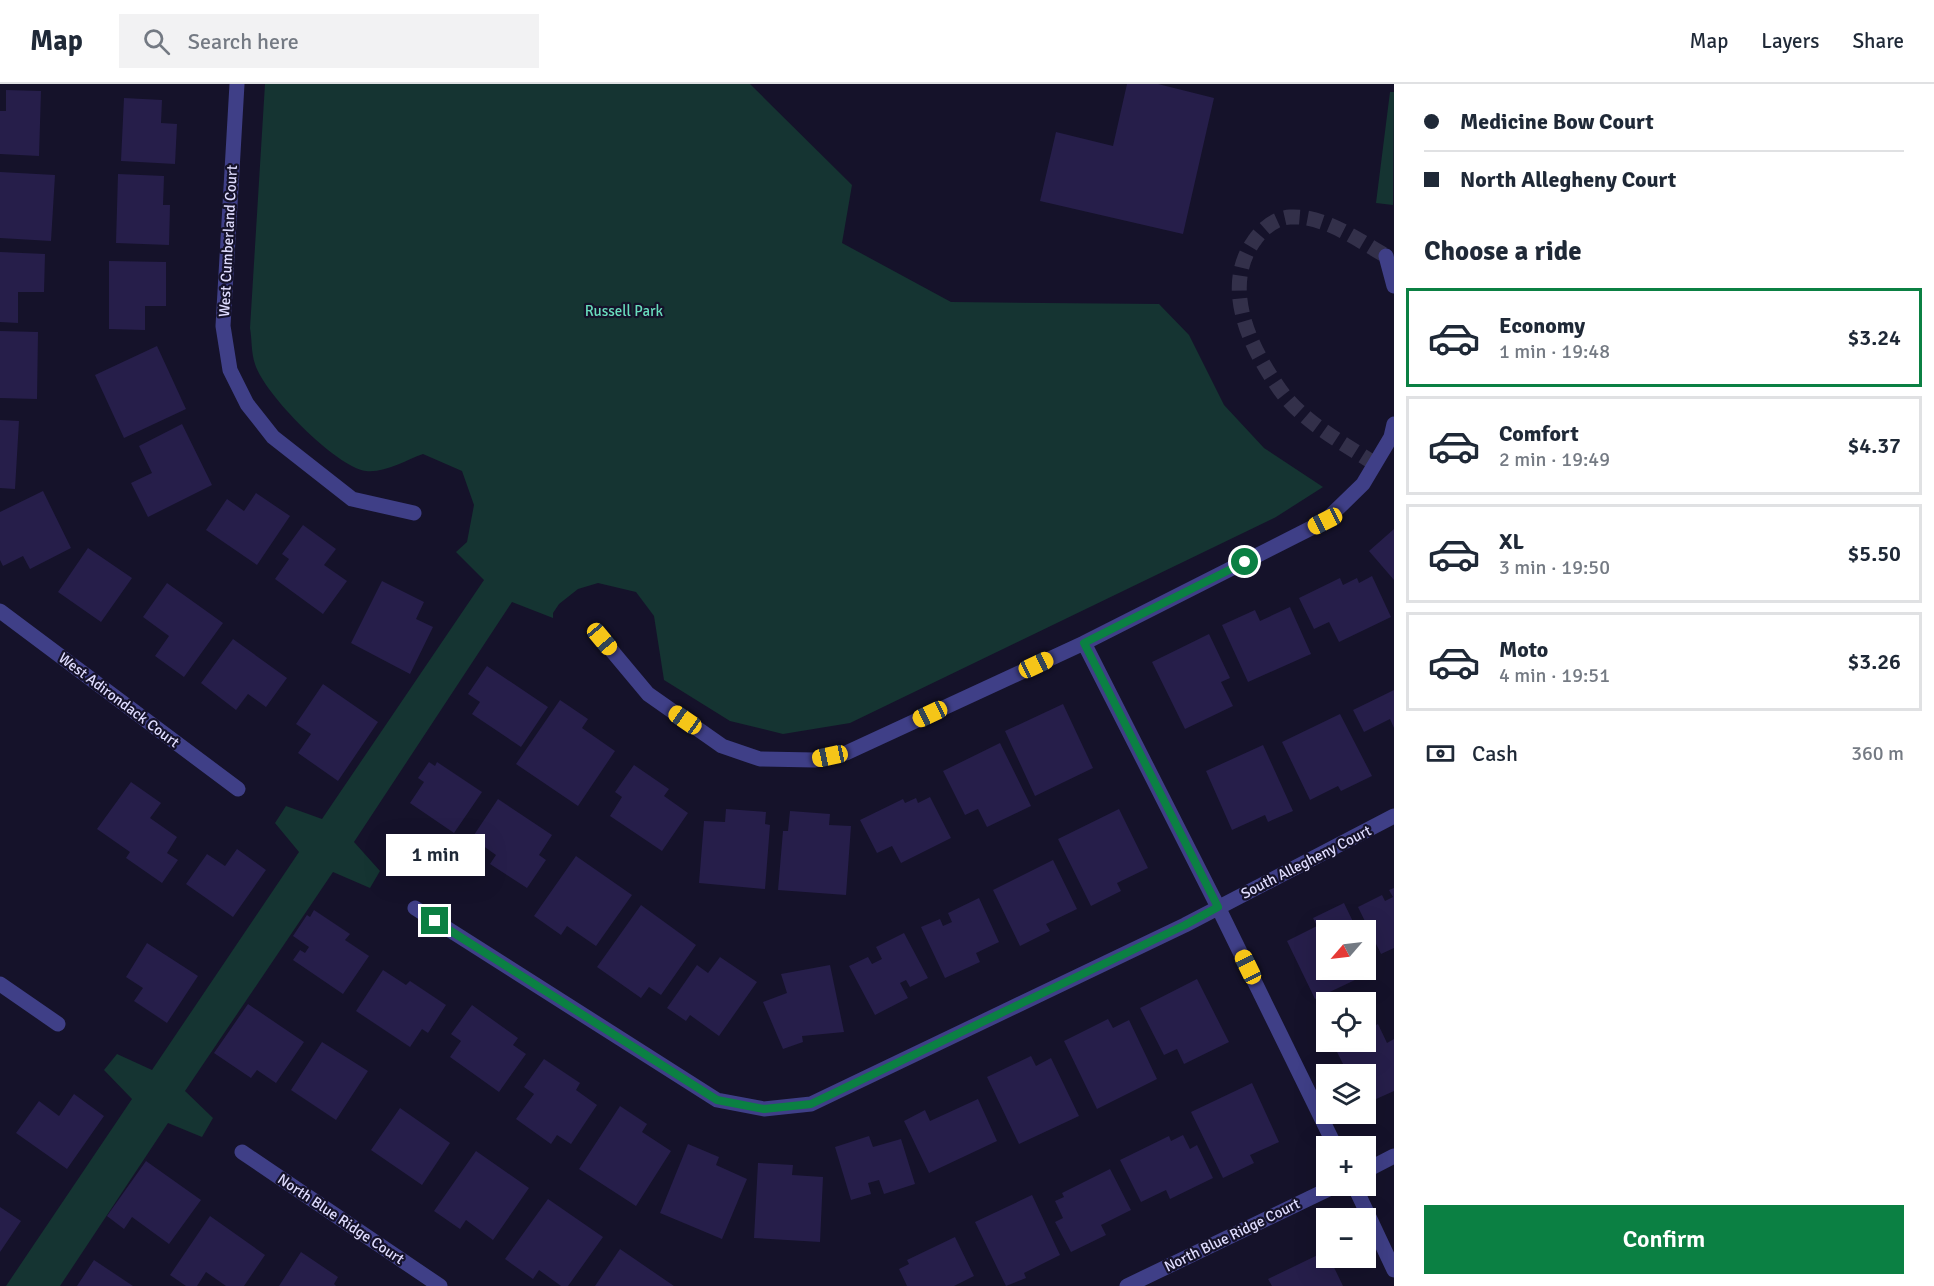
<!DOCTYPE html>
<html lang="en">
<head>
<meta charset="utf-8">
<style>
	:root { --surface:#fff; --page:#f2f2f3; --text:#1f2937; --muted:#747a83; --line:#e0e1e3; --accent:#0b8043 }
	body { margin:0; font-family:Signika,sans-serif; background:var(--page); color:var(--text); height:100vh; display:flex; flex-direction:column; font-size:22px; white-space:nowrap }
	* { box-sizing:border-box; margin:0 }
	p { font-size:20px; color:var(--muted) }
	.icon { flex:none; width:33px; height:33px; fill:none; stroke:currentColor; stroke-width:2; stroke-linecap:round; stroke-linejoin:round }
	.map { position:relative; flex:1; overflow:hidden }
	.sheet { display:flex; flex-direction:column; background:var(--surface); width:540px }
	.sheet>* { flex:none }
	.banner { display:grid; align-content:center; height:132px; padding:0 30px; background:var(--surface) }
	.needle { width:39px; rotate:242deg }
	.fabs { position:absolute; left:1316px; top:836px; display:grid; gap:12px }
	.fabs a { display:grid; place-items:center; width:60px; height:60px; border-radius:0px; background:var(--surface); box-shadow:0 6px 24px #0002; font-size:30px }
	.end { position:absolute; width:27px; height:27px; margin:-14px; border:8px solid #0b8043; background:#fff; box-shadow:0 0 0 3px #fff }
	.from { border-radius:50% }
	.bubble { position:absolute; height:42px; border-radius:0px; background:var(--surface); box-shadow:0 6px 24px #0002; font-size:20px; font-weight:600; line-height:42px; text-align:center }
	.car { position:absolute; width:18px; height:36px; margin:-18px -9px; border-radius:8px; box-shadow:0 0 4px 2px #0007; background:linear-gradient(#f5c518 24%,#345 0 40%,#f5c518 0 76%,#345 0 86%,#f5c518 0) }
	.banner b { display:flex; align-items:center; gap:21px; height:57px; font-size:22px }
	.banner b+b { border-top:2px solid var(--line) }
	.banner i { width:15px; height:15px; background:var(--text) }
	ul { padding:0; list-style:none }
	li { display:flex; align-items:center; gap:18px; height:99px; margin:0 12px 9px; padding:0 18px; border:3px solid var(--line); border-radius:0px }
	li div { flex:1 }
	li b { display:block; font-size:22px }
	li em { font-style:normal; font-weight:600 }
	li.current { border-color:var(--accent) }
	li>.icon { width:54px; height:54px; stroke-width:1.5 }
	h2 { padding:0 30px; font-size:27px; line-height:72px }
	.pay { display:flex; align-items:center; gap:15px; height:66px; padding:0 30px; font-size:22px }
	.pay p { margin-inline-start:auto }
	.button { display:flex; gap:12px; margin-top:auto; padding:12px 30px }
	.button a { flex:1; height:69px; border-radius:0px; background:var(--accent); color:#fff; font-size:24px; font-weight:600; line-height:69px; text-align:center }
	header { display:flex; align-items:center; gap:36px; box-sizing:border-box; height:84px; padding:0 30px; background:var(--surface); border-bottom:2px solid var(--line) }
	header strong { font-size:28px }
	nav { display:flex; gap:33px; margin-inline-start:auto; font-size:21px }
	.search { width:420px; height:54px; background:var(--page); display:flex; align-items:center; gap:15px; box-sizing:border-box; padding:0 21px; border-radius:0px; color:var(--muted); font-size:22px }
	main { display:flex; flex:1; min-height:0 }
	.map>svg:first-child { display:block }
</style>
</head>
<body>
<header>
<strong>Map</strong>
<div class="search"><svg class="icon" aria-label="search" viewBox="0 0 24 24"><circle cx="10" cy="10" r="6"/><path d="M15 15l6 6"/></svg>Search here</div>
<nav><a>Map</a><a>Layers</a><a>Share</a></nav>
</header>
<main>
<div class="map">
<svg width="1394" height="1202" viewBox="0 0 1394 1202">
	<rect width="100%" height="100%" fill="#15122a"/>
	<path fill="#153432" d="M 265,0 L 750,0 L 852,101 L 842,159 L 951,218 L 1159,220 L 1189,251 L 1224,321 L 1264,364 L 1323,403 L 1276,433 L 850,639 L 783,650 L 730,637 L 664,596 L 654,532 L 636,508 L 598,499 L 578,505 L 559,520 L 553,529 L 553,534 L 512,518 L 354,758 L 380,787 L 370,804 L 333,788 L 185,1007 L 213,1034 L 202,1053 L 168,1039 L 60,1202 L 6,1202 L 132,1015 L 104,986 L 117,970 L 152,986 L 299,768 L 275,739 L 286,722 L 322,735 L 484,496 L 456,468 L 467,458 L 474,421 L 462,387 L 423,370 C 406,376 385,389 366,387 C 336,383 264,310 255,280 C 251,269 252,255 250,244 Z
		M 1390,8 L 1394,8 L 1393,121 L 1376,119 Z"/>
	<path fill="#261e4a" d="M 1127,0 L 1158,0 L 1214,14 L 1183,150 L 1040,117 L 1056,48 L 1113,62 Z
		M 6,6 L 41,7 L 39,72 L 0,70 L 0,27 L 6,27 Z
		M 124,14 L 162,16 L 161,39 L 177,40 L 175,80 L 121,77 Z
		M 0,88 L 55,91 L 51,157 L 0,154 Z
		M 118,90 L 164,92 L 163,121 L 170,121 L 169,161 L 116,159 Z
		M 0,168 L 45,170 L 44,208 L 18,208 L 18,239 L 0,238 Z
		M 109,177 L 166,178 L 166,222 L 145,222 L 145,246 L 109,245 Z
		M 0,247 L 38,248 L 37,315 L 0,314 Z
		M 157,262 L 186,325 L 124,354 L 95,291 Z
		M 0,336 L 19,337 L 15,405 L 0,404 Z
		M 182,340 L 212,401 L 148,433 L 131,399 L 152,389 L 139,362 Z
		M 43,407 L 71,464 L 30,485 L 23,472 L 3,482 L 0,476 L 0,428 Z
		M 256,409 L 290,432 L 257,481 L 206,446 L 227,415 L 244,427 Z
		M 303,441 L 336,465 L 324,481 L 347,497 L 323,530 L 275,495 L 289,475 L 282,470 Z
		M 1394,445 L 1394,496 L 1369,467 Z
		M 88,464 L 132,494 L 101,538 L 58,508 Z
		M 1372,492 L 1391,533 L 1339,558 L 1329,538 L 1314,545 L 1299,514 L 1340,494 L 1343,501 L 1357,494 L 1359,499 Z
		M 382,497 L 424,518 L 416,535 L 433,543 L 410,590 L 351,559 Z
		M 167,499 L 223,539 L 184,593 L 155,572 L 169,552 L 143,533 Z
		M 1290,523 L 1311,570 L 1248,598 L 1222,541 L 1255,526 L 1260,537 Z
		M 1209,550 L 1230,594 L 1221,598 L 1233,622 L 1185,645 L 1152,578 Z
		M 233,555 L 287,594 L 266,623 L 248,610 L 236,626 L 201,599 Z
		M 487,582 L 548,623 L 521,663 L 472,630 L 480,618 L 468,610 Z
		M 323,600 L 378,638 L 338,697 L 298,669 L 311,650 L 296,640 Z
		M 1394,606 L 1394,644 L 1390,635 L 1364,648 L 1353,626 Z
		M 560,616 L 588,635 L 582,644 L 615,667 L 578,722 L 516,680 Z
		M 1063,620 L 1093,684 L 1035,712 L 1005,647 Z
		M 1340,630 L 1372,692 L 1341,707 L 1338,702 L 1310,716 L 1282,658 Z
		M 1000,659 L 1031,722 L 987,743 L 978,725 L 965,731 L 943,687 Z
		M 1263,661 L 1293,727 L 1268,738 L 1265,731 L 1232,746 L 1206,687 Z
		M 429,678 L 435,682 L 437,678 L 482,708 L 454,749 L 410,719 L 424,698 L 418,694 Z
		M 634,681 L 669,705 L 664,712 L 688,729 L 662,767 L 610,732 L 622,713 L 615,708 Z
		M 131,698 L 161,719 L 150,734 L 177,753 L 167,769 L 178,776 L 162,799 L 126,774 L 130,768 L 97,745 Z
		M 930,713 L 951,754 L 901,779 L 892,762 L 877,769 L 860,736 L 903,715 L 905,719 L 916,714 L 918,719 Z
		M 498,715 L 552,751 L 539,771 L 546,776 L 527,804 L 490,780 L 496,771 L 472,754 Z
		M 726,725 L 766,728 L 765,740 L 770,741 L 765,805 L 699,799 L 704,737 L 725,738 Z
		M 1119,725 L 1148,784 L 1117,799 L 1121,807 L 1091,822 L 1058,755 Z
		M 790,727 L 830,730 L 829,741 L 851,742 L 846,811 L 778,806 L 783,747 L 788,747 Z
		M 237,765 L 266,786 L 233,833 L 186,800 L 207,770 L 225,782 Z
		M 576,772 L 632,811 L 596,862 L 567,842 L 561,851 L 534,832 Z
		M 1053,776 L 1077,825 L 1046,840 L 1050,847 L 1020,862 L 993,806 Z
		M 1394,804 L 1394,864 L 1381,870 L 1358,823 L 1382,811 L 1385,817 L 1393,813 L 1389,806 Z
		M 979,814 L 999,858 L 976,869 L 980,878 L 945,894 L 921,843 L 940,835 L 943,842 L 952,838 L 948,829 Z
		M 1344,819 L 1357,846 L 1326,846 L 1326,885 L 1365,885 L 1365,862 L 1376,886 L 1315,915 L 1287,857 L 1317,842 L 1313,834 Z
		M 641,821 L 696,861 L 661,911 L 649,903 L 641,914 L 597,883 Z
		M 314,826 L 350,850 L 345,856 L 369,872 L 343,910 L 293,876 L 300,866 L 305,869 L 309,863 L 293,852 L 307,831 L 310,833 Z
		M 904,849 L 928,894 L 910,903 L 906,896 L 900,899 L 908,914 L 875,931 L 849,882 L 868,873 L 872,880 L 882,875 L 876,863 Z
		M 147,859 L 198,892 L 167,939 L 134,917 L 143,904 L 126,893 Z
		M 720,873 L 757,898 L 719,952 L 690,931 L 686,937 L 667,924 L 697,881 L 708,889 Z
		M 830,881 L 844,948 L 802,952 L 803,958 L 783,965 L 763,918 L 787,909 L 781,890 Z
		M 383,886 L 406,901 L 410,897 L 446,921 L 428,949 L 422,945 L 410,963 L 356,927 Z
		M 1197,895 L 1229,958 L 1184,980 L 1177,965 L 1164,971 L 1140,924 Z
		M 248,920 L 304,958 L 276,999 L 257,986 L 251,994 L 214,969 Z
		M 472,921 L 518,954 L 513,961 L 526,970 L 499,1008 L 450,973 L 461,957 L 451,950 Z
		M 1108,935 L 1113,944 L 1129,936 L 1157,995 L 1097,1025 L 1064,957 Z
		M 1378,940 L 1387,959 L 1394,955 L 1394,1007 L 1365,1020 L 1365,990 L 1348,990 L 1334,962 L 1343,957 L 1365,957 L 1365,947 Z
		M 322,958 L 368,987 L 336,1036 L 291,1006 Z
		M 1031,972 L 1036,982 L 1051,974 L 1079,1032 L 1019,1060 L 987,993 Z
		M 544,975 L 580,999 L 576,1006 L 597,1021 L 571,1060 L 557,1051 L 551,1060 L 516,1035 L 534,1010 L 524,1003 Z
		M 1252,999 L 1279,1058 L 1250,1071 L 1254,1079 L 1223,1094 L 1191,1028 Z
		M 74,1010 L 104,1032 L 67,1085 L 16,1049 L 39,1017 L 59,1032 Z
		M 978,1015 L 997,1057 L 929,1089 L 904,1037 L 925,1026 L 930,1037 Z
		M 620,1022 L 647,1040 L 642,1048 L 671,1067 L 636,1122 L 579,1085 Z
		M 400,1024 L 450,1059 L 422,1101 L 371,1066 Z
		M 1183,1051 L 1190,1065 L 1197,1061 L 1213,1094 L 1170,1115 L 1166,1106 L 1141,1118 L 1120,1076 L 1169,1052 L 1171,1057 Z
		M 869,1052 L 873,1063 L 901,1055 L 915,1100 L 884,1110 L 879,1096 L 868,1099 L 871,1110 L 851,1116 L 835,1063 Z
		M 688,1060 L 719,1073 L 716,1081 L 747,1095 L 722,1155 L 660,1129 Z
		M 476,1067 L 529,1104 L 493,1156 L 466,1136 L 460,1145 L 434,1127 Z
		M 146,1077 L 201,1116 L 169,1160 L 132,1133 L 124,1145 L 107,1132 Z
		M 758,1079 L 793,1081 L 792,1091 L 823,1093 L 820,1158 L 754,1154 Z
		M 1110,1085 L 1131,1126 L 1101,1141 L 1106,1151 L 1071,1168 L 1055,1138 L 1063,1134 L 1055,1117 L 1064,1113 L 1062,1109 Z
		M 1032,1111 L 1060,1171 L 1024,1189 L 1026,1194 L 1006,1202 L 975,1138 Z
		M 548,1115 L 603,1153 L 568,1202 L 561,1202 L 539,1186 L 533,1195 L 505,1175 Z
		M 0,1123 L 21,1137 L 0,1168 Z
		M 210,1132 L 265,1171 L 244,1202 L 226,1202 L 206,1188 L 197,1202 L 186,1202 L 170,1191 Z
		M 955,1153 L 974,1192 L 954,1202 L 907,1202 L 899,1185 L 909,1180 L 907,1176 Z
		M 620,1165 L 674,1202 L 595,1202 Z
		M 1326,1167 L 1326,1173 L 1329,1173 L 1343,1202 L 1272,1202 L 1268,1195 Z
		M 301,1168 L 338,1193 L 334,1200 L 336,1202 L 279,1202 Z
		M 94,1176 L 133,1202 L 77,1202 Z"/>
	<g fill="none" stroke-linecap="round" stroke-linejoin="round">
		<path stroke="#33304a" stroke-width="15" stroke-dasharray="15 8" stroke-linecap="butt" d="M 1375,380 C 1340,357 1299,336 1276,300 C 1248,259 1222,202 1254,157 C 1262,145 1275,134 1290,133 C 1324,131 1358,156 1386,172"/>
		<path stroke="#3f3f87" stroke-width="15" d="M 237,0 L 223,242 L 230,286 L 247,320 L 273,353 L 352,415 L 414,429
			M 1386,172 L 1394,202
			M 0,527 L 238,705
			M 602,555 L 648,610 L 722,662 L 760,675 L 815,676 L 846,669 L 1084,559 L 1325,437 L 1363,400 L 1391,353 L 1394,340
			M 1084,559 L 1218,823 L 1335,1062
			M 415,824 L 717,1016 L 764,1025 L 811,1020 L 1185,841 L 1394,732
			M 0,900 L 58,940
			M 242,1068 L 440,1202
			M 1365,1087 L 1394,1072
			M 1354,1101 L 1394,1186
			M 1127,1202 L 1337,1101"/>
	</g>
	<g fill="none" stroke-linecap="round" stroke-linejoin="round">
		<path stroke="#0b8043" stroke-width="8" d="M 435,837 L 717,1016 L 764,1025 L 811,1020 L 1185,841 L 1218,823 L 1084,559 L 1245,478"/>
	</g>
	<g text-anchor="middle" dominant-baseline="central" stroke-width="4.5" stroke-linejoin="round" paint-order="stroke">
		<g font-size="15" fill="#dfdcfe" stroke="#15122a">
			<text transform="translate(228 157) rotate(-87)">West Cumberland Court</text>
			<text transform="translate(119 616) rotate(37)">West Adirondack Court</text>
			<text transform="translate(1306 778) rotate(-27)">South Allegheny Court</text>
			<text transform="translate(341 1135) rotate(34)">North Blue Ridge Court</text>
			<text transform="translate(1232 1151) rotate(-26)">North Blue Ridge Court</text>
		</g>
		<g font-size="15" fill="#69ddbd" stroke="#15122a">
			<text x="624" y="227">Russell Park</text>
		</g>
	</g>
</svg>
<div class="fabs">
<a><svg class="needle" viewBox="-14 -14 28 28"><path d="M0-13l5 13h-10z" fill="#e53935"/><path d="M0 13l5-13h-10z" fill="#747a83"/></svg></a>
<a><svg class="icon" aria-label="locate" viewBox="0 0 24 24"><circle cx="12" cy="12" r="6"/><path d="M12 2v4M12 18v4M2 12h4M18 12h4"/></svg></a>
<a><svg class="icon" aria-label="layers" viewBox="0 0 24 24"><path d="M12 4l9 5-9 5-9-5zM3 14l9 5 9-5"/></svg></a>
<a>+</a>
<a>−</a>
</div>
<i class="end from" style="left:1245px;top:478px"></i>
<i class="end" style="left:435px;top:837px"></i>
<div class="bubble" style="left:386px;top:750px;width:99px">1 min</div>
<i class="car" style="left:1325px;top:437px;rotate:243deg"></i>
<i class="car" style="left:602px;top:555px;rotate:140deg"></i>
<i class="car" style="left:1036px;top:581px;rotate:65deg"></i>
<i class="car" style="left:930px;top:630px;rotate:245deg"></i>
<i class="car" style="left:685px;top:636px;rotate:305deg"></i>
<i class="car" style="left:830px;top:672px;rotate:258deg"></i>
<i class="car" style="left:1248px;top:883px;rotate:334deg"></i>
</div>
<section class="sheet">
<div class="banner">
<b><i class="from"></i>Medicine Bow Court</b>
<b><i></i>North Allegheny Court</b>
</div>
<h2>Choose a ride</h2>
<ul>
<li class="current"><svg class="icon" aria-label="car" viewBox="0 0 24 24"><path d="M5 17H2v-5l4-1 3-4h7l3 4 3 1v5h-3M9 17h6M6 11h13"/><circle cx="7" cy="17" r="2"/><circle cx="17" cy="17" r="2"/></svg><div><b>Economy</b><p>1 min · 19:48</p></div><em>$3.24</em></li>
<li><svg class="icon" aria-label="car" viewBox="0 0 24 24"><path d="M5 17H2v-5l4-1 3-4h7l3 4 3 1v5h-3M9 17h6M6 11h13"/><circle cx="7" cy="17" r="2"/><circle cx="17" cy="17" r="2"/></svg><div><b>Comfort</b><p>2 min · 19:49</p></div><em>$4.37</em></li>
<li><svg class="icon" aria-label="car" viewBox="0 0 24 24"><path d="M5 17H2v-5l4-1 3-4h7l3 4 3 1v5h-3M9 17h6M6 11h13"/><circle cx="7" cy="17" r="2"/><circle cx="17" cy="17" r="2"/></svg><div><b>XL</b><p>3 min · 19:50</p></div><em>$5.50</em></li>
<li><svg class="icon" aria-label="car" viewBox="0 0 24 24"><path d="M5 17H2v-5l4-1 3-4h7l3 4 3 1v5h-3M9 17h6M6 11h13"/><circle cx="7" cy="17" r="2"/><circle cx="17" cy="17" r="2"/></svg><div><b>Moto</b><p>4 min · 19:51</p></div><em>$3.26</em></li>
</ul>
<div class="pay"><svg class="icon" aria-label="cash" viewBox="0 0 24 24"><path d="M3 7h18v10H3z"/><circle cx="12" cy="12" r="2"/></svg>Cash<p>360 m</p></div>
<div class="button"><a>Confirm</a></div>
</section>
</main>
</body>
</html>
